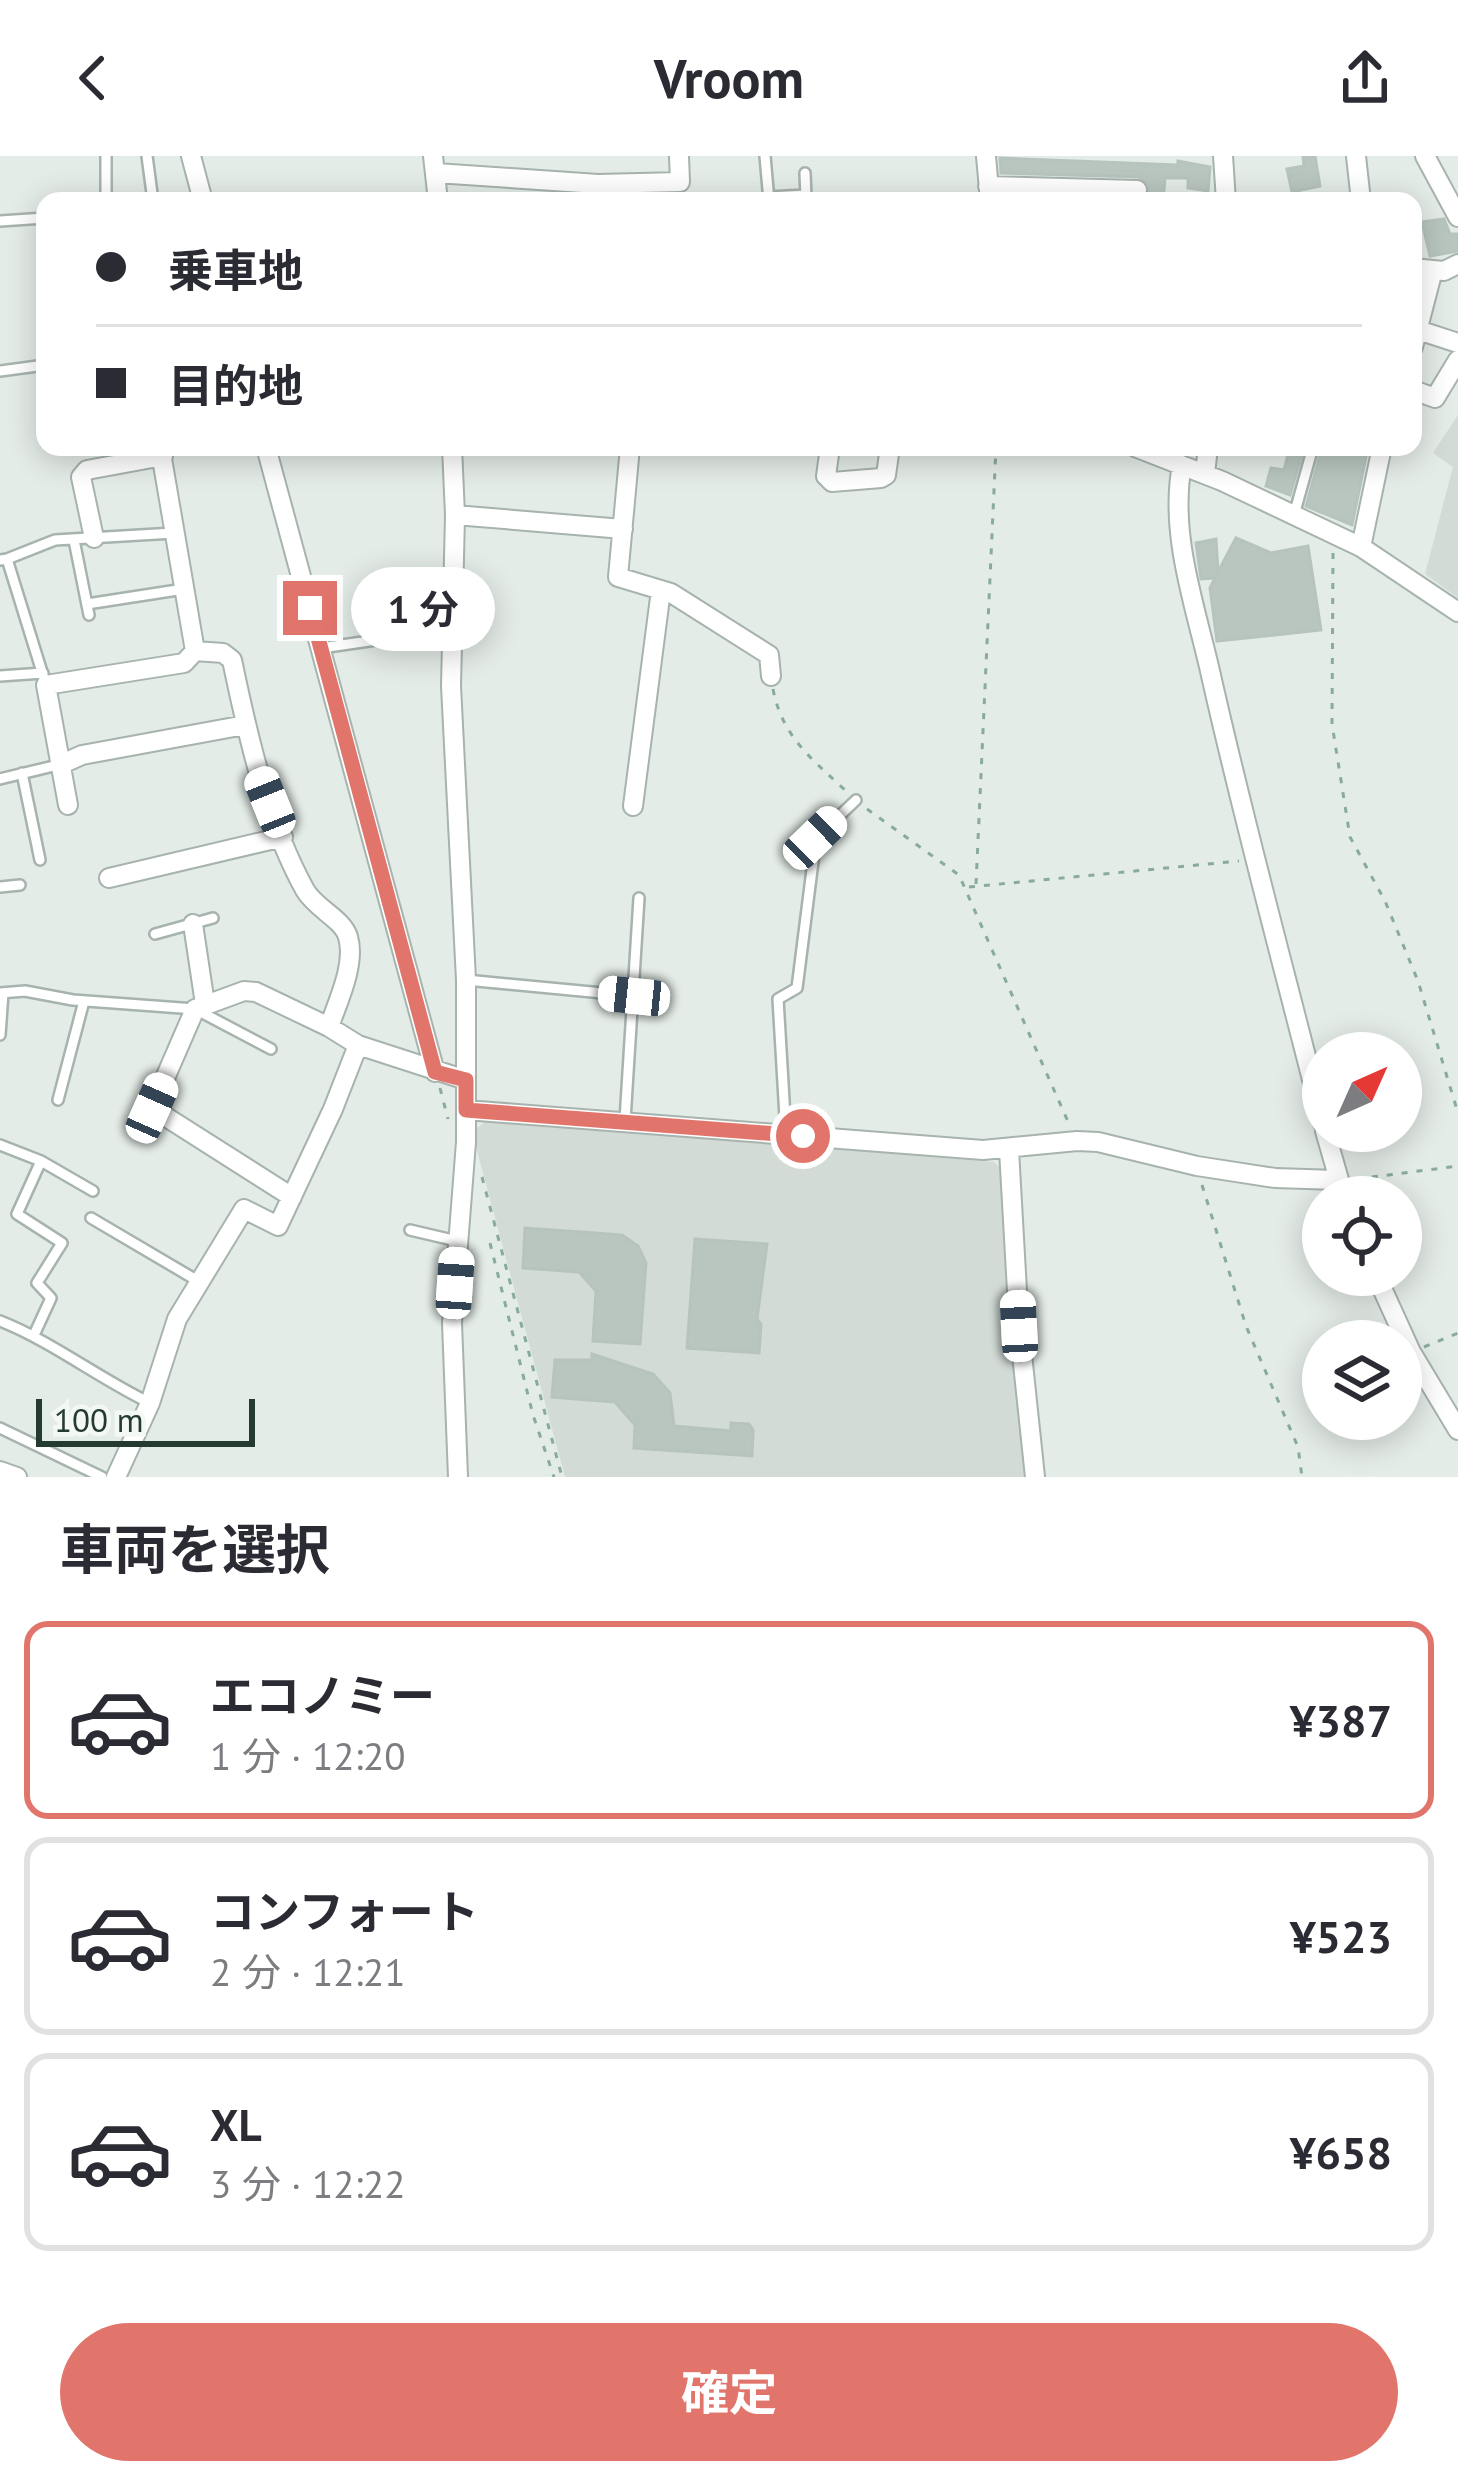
<!DOCTYPE html>
<html lang="ja">
<head>
<meta charset="utf-8">
<style>
	:root { --surface:#fff; --page:#f2f2f3; --text:#2b2b33; --muted:#7c7c81; --line:#e1e1e2; --accent:#e2756b }
	body { margin:0; font-family:"PT Sans","Noto Sans JP",sans-serif; background:var(--page); color:var(--text); height:100vh; display:flex; flex-direction:column; font-size:45px; white-space:nowrap }
	* { box-sizing:border-box; margin:0 }
	p { font-size:39px; color:var(--muted) }
	.icon { flex:none; width:66px; height:66px; fill:none; stroke:currentColor; stroke-width:2; stroke-linecap:round; stroke-linejoin:round }
	.map { position:relative; height:1321px; overflow:hidden }
	.side { display:flex; flex-direction:column; background:var(--surface); flex:1 }
	.side>* { flex:none }
	.banner { position:absolute; left:36px; top:36px; width:1386px; height:264px; border-radius:24px; box-shadow:0 6px 30px #0003; display:grid; align-content:center; height:264px; padding:0 60px; background:var(--surface) }
	.needle { width:78px; rotate:45deg }
	.controls { position:absolute; left:1302px; top:876px; display:grid; gap:24px }
	.controls a { display:grid; place-items:center; width:120px; height:120px; border-radius:50%; background:var(--surface); box-shadow:0 6px 30px #0003; font-size:60px }
	.scale { position:absolute; left:36px; bottom:30px; width:219px; box-sizing:border-box; padding-left:12px; border:6px solid #253b32; border-top:0; font-size:33px; line-height:42px; white-space:nowrap; color:#253b32; -webkit-text-stroke:9px #f4f8f5; paint-order:stroke }
	.end { position:absolute; width:54px; height:54px; margin:-27px; border:15px solid #e2756b; background:#fff; box-shadow:0 0 0 6px #fff }
	.from { border-radius:50% }
	.bubble { position:absolute; height:84px; border-radius:42px; background:var(--surface); box-shadow:0 6px 30px #0003; font-size:39px; font-weight:700; line-height:84px; text-align:center }
	.car { position:absolute; width:36px; height:72px; margin:-36px -18px; border-radius:15px; box-shadow:0 0 9px 3px #0007; background:linear-gradient(#fff 24%,#345 0 40%,#fff 0 76%,#345 0 86%,#fff 0) }
	.banner b { display:flex; align-items:center; gap:42px; height:114px; font-size:45px }
	.banner b+b { border-top:3px solid var(--line) }
	.banner i { width:30px; height:30px; background:var(--text) }
	ul { padding:0; list-style:none }
	li { display:flex; align-items:center; gap:36px; height:198px; margin:0 24px 18px; padding:0 36px; border:6px solid var(--line); border-radius:24px }
	li div { flex:1 }
	li b { display:block; font-size:45px }
	li em { font-style:normal; font-weight:700 }
	li.current { border-color:var(--accent) }
	li>.icon { width:108px; height:108px; stroke-width:1.5 }
	h2 { padding:0 60px; font-size:54px; line-height:144px }
	.primary-button { display:flex; gap:24px; margin-top:auto; padding:24px 60px }
	.primary-button a { flex:1; height:138px; border-radius:72px; background:var(--accent); color:#fff; font-size:48px; font-weight:700; line-height:138px; text-align:center }
	header { display:flex; justify-content:space-between; align-items:center; height:156px; padding:0 60px; background:var(--surface); font-size:54px; font-weight:700 }
	.map>svg:first-child { display:block }
</style>
</head>
<body>
<header><svg class="icon" aria-label="back" viewBox="0 0 24 24"><path d="M15 5l-7 7 7 7"/></svg>Vroom<svg class="icon" aria-label="share" viewBox="0 0 24 24"><path d="M12 15V3M7 8l5-5 5 5M5 13v7h14v-7"/></svg></header>
<div class="map">
<svg width="1458" height="1321" viewBox="0 0 1458 1321">
	<rect width="100%" height="100%" fill="#e4ece7"/>
	<path fill="#d2dbd5" d="M 1458,259 L 1458,442 L 1425,418 L 1453,311 L 1433,297 Z
		M 486,965 L 994,1006 L 1001,1013 L 1009,1168 L 1025,1321 L 565,1321 L 476,991 L 477,972 Z"/>
	<path fill="#b9c6bf" stroke="#b7c4bd" stroke-width="3" d="M 1303,0 L 1315,0 L 1320,30 L 1292,36 L 1287,13 L 1304,10 Z
		M 1000,2 L 1178,9 L 1178,5 L 1210,11 L 1208,35 L 1188,32 L 1188,22 L 1165,22 L 1163,45 L 1145,45 L 1149,29 L 1139,21 L 1001,17 Z
		M 1444,63 L 1450,78 L 1457,78 L 1458,95 L 1430,100 L 1422,66 Z
		M 1290,291 L 1303,295 L 1290,339 L 1266,330 L 1271,312 L 1284,314 Z
		M 1345,291 L 1368,291 L 1352,369 L 1306,350 L 1322,292 L 1343,297 Z
		M 1236,382 L 1271,397 L 1308,390 L 1321,474 L 1217,485 L 1210,432 L 1215,422 L 1201,423 L 1196,387 L 1216,383 L 1218,416 Z
		M 525,1072 L 622,1079 L 638,1090 L 646,1107 L 640,1188 L 593,1185 L 596,1135 L 579,1116 L 523,1112 Z
		M 695,1083 L 767,1088 L 757,1163 L 761,1168 L 759,1197 L 687,1192 Z
		M 592,1198 L 653,1218 L 670,1237 L 674,1270 L 731,1275 L 731,1267 L 749,1268 L 753,1274 L 752,1300 L 634,1292 L 635,1269 L 615,1246 L 552,1241 L 555,1204 L 592,1204 Z"/>
	<g fill="none" stroke-linecap="round" stroke-linejoin="round">
		<defs>
			<path id="lane" d="M 147,0 L 153,45
				M 765,0 L 769,45
				M 805,17 L 806,41
				M 768,41 L 806,39
				M 106,45 L 106,0
				M 0,65 L 45,62
				M 0,215 L 45,209
				M 1294,359 L 1313,291
				M 74,384 L 89,459
				M 7,403 L 55,384 L 174,377
				M 0,404 L 7,403 L 46,529
				M 87,448 L 184,433
				M 321,492 L 452,473
				M 0,520 L 43,517
				M 22,617 L 40,704
				M 0,623 L 62,608
				M 0,731 L 20,729
				M 155,778 L 213,762
				M 466,824 L 634,840
				M 0,837 L 25,835 L 73,844 L 195,853 L 271,893
				M 0,879 L 3,837
				M 58,944 L 84,845
				M 625,964 L 639,742
				M 786,978 L 778,843 L 797,832 L 816,682 L 856,644
				M 0,989 L 41,1005 L 17,1058 L 62,1087 L 37,1127 L 51,1142 L 34,1179
				M 41,1005 L 93,1035
				M 91,1062 L 198,1125
				M 410,1074 L 457,1085
				M 0,1165 C 53,1186 98,1222 150,1247
				M 0,1272 L 102,1321"/>
			<path id="street" d="M 191,0 L 203,45
				M 433,0 L 438,45
				M 986,0 L 990,45
				M 1223,0 L 1226,45
				M 1356,0 L 1361,45
				M 1425,0 L 1458,61
				M 436,17 L 598,28 L 680,26 L 679,0
				M 988,30 L 1137,34
				M 1413,112 L 1433,114 L 1413,191
				M 1433,114 L 1444,115 L 1458,108
				M 1418,174 L 1458,187
				M 1413,234 L 1435,242 L 1458,204
				M 160,291 L 195,495 L 223,497 L 232,504 C 248,581 267,665 305,734 C 316,753 343,763 348,781 C 356,808 338,845 329,871
				M 266,291 L 435,916
				M 452,291 L 455,359 L 451,530 L 466,824 L 466,986 L 452,1167 L 458,1321
				M 630,291 L 618,421 L 671,437 L 769,499 L 771,520
				M 830,291 L 826,320 L 832,326 L 881,322 L 886,319 L 890,291
				M 1135,291 L 1222,325 L 1361,391 L 1458,456
				M 1182,309 C 1169,377 1195,449 1210,515 C 1244,667 1285,816 1323,967
				M 1205,318 L 1208,291
				M 455,359 L 623,373
				M 94,382 L 81,321 L 87,314 L 163,300
				M 1361,391 L 1382,291
				M 62,608 L 82,599 L 245,569
				M 68,649 L 46,529 L 184,507 L 195,495
				M 633,650 L 661,434
				M 109,722 L 283,681
				M 193,768 L 205,848
				M 466,954 L 983,994 L 1077,985 L 1098,986 L 1197,1010 L 1275,1022 L 1337,1024
				M 1325,975 L 1344,1041
				M 1009,994 L 1019,1170 L 1035,1321
				M 292,1041 L 152,952 L 195,853 L 244,835 L 256,836 L 329,871 L 358,889
				M 1376,1119 L 1411,1196 L 1458,1274
				M 0,1315 L 17,1321
				M 116,1321 L 150,1247 L 177,1163 L 244,1053 L 278,1070 L 333,953 L 358,889 L 466,924"/>
		</defs>
		<use href="#lane" stroke="#a7b3ad" stroke-width="14"/>
		<use href="#street" stroke="#a7b3ad" stroke-width="22"/>
		<path stroke="#88ab9a" stroke-width="3" stroke-dasharray="6 9" stroke-linecap="butt" d="M 1333,397 L 1332,568 L 1350,681 L 1385,745 L 1418,825 L 1458,957
			M 773,533 C 782,581 813,604 846,635
			M 867,653 L 959,719 L 1069,968
			M 976,728 L 996,291
			M 969,731 L 1239,705
			M 440,932 L 448,963
			M 482,1021 L 562,1321
			M 1357,1023 L 1458,1010
			M 1202,1029 L 1246,1170 L 1298,1291 L 1302,1321
			M 490,1087 L 533,1259 L 554,1321
			M 1424,1191 L 1458,1177"/>
		<use href="#lane" stroke="#fff" stroke-width="9"/>
		<use href="#street" stroke="#fff" stroke-width="18"/>
	</g>
	<g fill="none" stroke-linecap="round" stroke-linejoin="round">
		<path stroke="#e2756b" stroke-width="15" d="M 310,452 L 435,916 L 466,924 L 466,954 L 803,980"/>
	</g>
</svg>
<div class="controls">
<a><svg class="needle" viewBox="-14 -14 28 28"><path d="M0-13l5 13h-10z" fill="#e53935"/><path d="M0 13l5-13h-10z" fill="#7c7c81"/></svg></a>
<a><svg class="icon" aria-label="locate" viewBox="0 0 24 24"><circle cx="12" cy="12" r="6"/><path d="M12 2v4M12 18v4M2 12h4M18 12h4"/></svg></a>
<a><svg class="icon" aria-label="layers" viewBox="0 0 24 24"><path d="M12 4l9 5-9 5-9-5zM3 14l9 5 9-5"/></svg></a>
</div>
<div class="scale">100 m</div>
<i class="end from" style="left:803px;top:980px"></i>
<i class="end" style="left:310px;top:452px"></i>
<div class="bubble" style="left:351px;top:411px;width:144px">1 分</div>
<i class="car" style="left:270px;top:646px;rotate:338deg"></i>
<i class="car" style="left:815px;top:682px;rotate:46deg"></i>
<i class="car" style="left:634px;top:840px;rotate:276deg"></i>
<i class="car" style="left:152px;top:952px;rotate:24deg"></i>
<i class="car" style="left:455px;top:1127px;rotate:4deg"></i>
<i class="car" style="left:1019px;top:1170px;rotate:357deg"></i>
<div class="banner">
<b><i class="from"></i>乗車地</b>
<b><i></i>目的地</b>
</div>
</div>
<section class="side">
<h2>車両を選択</h2>
<ul>
<li class="current"><svg class="icon" aria-label="car" viewBox="0 0 24 24"><path d="M5 17H2v-5l4-1 3-4h7l3 4 3 1v5h-3M9 17h6M6 11h13"/><circle cx="7" cy="17" r="2"/><circle cx="17" cy="17" r="2"/></svg><div><b>エコノミー</b><p>1 分 · 12:20</p></div><em>¥387</em></li>
<li><svg class="icon" aria-label="car" viewBox="0 0 24 24"><path d="M5 17H2v-5l4-1 3-4h7l3 4 3 1v5h-3M9 17h6M6 11h13"/><circle cx="7" cy="17" r="2"/><circle cx="17" cy="17" r="2"/></svg><div><b>コンフォート</b><p>2 分 · 12:21</p></div><em>¥523</em></li>
<li><svg class="icon" aria-label="car" viewBox="0 0 24 24"><path d="M5 17H2v-5l4-1 3-4h7l3 4 3 1v5h-3M9 17h6M6 11h13"/><circle cx="7" cy="17" r="2"/><circle cx="17" cy="17" r="2"/></svg><div><b>XL</b><p>3 分 · 12:22</p></div><em>¥658</em></li>
</ul>
<div class="primary-button"><a>確定</a></div>
</section>
</body>
</html>
